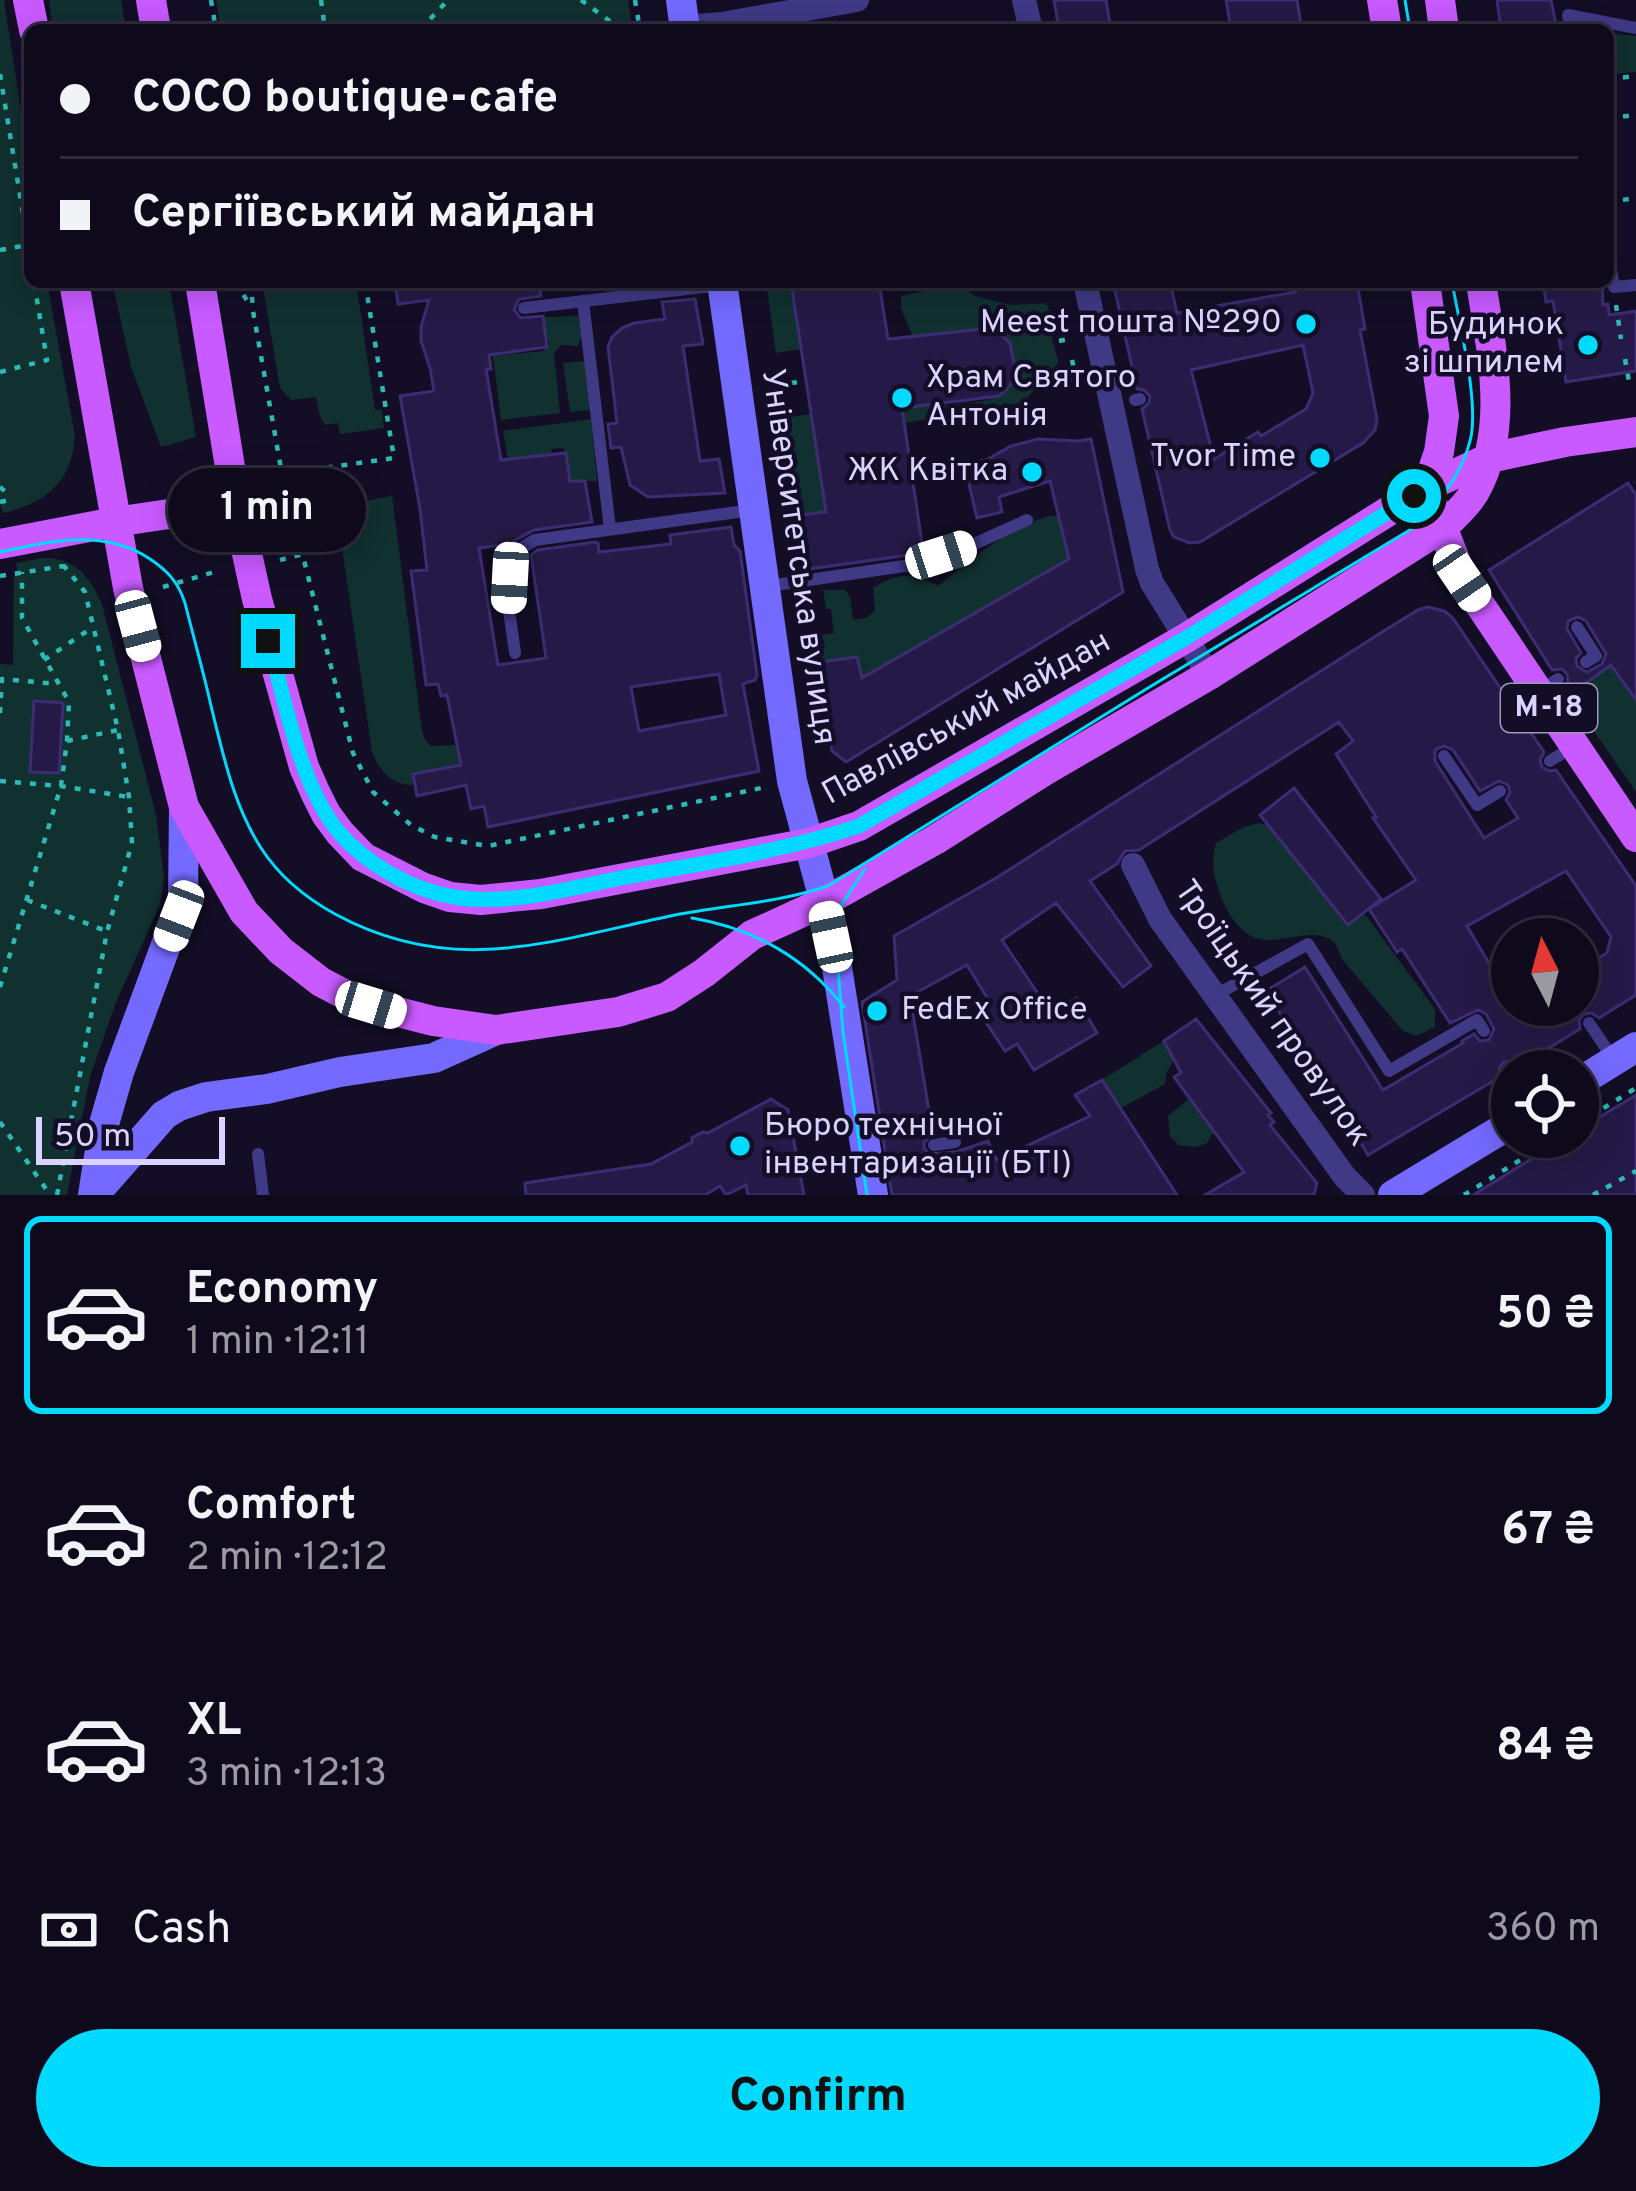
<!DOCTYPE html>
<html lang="en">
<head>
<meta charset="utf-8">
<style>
	:root { --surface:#0e0a1c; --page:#1c1829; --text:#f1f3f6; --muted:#9b9aa3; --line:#2e2b3b; --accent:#00dafe }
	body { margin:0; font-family:Overpass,sans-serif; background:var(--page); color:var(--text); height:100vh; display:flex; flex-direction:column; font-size:45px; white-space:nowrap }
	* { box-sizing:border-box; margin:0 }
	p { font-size:39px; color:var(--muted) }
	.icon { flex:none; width:66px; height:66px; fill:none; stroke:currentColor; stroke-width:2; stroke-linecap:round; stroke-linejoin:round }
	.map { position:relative; height:1195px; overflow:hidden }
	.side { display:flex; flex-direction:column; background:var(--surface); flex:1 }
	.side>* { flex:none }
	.banner { position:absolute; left:24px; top:24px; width:1590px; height:264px; border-radius:18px; box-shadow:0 6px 30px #0003,0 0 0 3px var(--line); display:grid; align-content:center; height:264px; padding:0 36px; background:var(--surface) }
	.needle { width:78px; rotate:354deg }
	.tools { position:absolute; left:1491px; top:918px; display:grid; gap:24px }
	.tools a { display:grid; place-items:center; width:108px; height:108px; border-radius:50%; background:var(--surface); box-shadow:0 6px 30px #0003,0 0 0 3px var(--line); font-size:60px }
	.scale { position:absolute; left:36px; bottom:30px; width:189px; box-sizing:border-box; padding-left:12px; border:6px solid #dad3ff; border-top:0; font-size:33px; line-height:42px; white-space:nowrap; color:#dad3ff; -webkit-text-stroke:9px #130e26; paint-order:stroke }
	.end { position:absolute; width:54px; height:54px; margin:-27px; border:15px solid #00dafe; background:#111; box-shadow:0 0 0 6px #111 }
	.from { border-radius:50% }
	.bubble { position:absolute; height:84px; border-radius:42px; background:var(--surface); box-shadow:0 6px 30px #0003,0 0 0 3px var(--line); font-size:39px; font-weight:700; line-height:84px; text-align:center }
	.car { position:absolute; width:36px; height:72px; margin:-36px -18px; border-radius:15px; box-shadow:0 0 9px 3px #0007; background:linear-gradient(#fff 24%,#345 0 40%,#fff 0 76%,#345 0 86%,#fff 0) }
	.banner b { display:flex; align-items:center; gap:42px; height:114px; font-size:45px }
	.banner b+b { border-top:3px solid var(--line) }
	.banner i { width:30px; height:30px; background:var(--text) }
	ul { padding:21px 0 0; list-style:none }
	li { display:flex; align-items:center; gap:36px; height:198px; margin:0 24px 18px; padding:0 12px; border:6px solid transparent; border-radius:18px }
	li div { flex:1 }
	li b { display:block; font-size:45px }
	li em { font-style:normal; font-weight:700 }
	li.current { border-color:var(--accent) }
	li>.icon { width:108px; height:108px; stroke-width:1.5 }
	.pay { display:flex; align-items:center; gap:30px; height:132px; padding:0 36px; font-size:45px }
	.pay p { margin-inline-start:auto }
	.button { display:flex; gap:24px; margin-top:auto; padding:24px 36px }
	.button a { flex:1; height:138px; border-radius:72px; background:var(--accent); color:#111; font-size:48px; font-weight:700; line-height:138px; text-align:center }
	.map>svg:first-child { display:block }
</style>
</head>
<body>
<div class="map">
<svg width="1636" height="1195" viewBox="0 0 1636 1195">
	<rect width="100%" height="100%" fill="#130e26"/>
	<path fill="#113030" d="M 0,0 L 4,0 L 30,171 L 30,282 L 47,282 L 75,436 C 72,482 46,503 3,513 L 0,502 Z
		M 49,0 L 121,0 L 126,30 L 53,30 Z
		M 216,0 L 628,0 L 632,27 L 632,30 L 221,30 Z
		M 1616,34 L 1636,36 L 1636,72 L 1613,74 L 1610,43 Z
		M 99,282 L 169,282 L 196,437 L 161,447 L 131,367 L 114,290 L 101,291 Z
		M 262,282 L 356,282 L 375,410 L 382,410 L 384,428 L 340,434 L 338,423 L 325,425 L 320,416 L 316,397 L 291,400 L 280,388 Z
		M 766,282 L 791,282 L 801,349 L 776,353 Z
		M 931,282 L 957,282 L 975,296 L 1011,305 L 1045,303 L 1055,316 L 1052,339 L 1058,361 L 1055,370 L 1039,383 L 1024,402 L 904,423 L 902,408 C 924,406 979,405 997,397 C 1010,391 1014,379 1014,366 C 1015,312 947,333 913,337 L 901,309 L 901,296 L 929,290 Z
		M 578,316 L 583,330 L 578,346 L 561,345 L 554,353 L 560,413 L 501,420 L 493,356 L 543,351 L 549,344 L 542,317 Z
		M 586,361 L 592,410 L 570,412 L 563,363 Z
		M 811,414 L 826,512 L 800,515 L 785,418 Z
		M 591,419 L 597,481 L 570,481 L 564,448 L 551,449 L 553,461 L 508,459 L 503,431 Z
		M 392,496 L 422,730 L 425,740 L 431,746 L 457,745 L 461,765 L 414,774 L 415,785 C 393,786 380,772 372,752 L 340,534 L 341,517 L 355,514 L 353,503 Z
		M 1049,516 L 1061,516 L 1069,559 L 862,678 L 857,657 L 820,663 L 821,652 L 825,647 L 822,635 L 834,633 L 831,609 L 826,609 L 823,590 L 845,590 L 850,597 L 853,620 L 866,618 L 875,611 L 873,588 C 900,572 911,572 938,586 C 977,556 1002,531 1049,516 Z
		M 43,558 C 76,558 89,576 102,604 L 156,815 L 164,878 L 160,905 L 116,1002 L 90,1077 L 67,1195 L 0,1195 L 0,664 L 13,665 L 14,576 L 19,575 L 16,563 Z
		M 1611,665 L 1636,680 L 1636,792 L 1569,695 Z
		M 1259,823 L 1276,827 L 1331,885 L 1368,918 L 1435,1009 L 1435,1027 L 1416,1036 L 1403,1031 L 1341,958 C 1333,916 1284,946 1259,939 C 1241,934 1229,916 1222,899 C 1214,877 1210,866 1216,843 L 1244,827 Z
		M 1168,1038 L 1166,1045 L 1174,1060 L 1166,1074 L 1165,1084 L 1121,1108 L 1102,1080 Z
		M 1190,1098 L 1214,1131 L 1207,1143 L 1197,1147 L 1178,1145 L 1170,1136 L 1168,1116 Z"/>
	<path fill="#251a47" stroke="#3d2c74" stroke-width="3" fill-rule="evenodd" d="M 1054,0 L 1106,0 L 1111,30 L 1059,30 Z
		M 1226,0 L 1297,0 L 1302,30 L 1231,30 Z
		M 1497,0 L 1551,0 L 1557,30 L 1501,30 Z
		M 395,282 L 539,282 L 541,296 L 519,299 L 514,310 L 521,318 L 543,316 L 547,347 L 489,355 L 491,369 L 486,369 L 501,460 L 566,453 L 570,481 L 585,481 L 592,522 L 534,530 L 508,544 L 479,548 L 498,665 L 546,658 L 531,555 L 538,550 L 595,542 L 598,543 L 599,552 L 671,544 L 670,535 L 731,527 L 734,545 L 740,551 L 757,675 L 755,680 L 743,684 L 759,771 L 488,827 L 484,806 L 471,809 L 466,785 L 417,796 L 413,774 L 461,765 L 447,695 L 441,696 L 438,684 L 426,685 L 411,571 L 427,570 L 420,509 L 400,396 L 434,391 L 430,368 L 421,341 L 421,327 L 429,300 L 398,304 ZM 719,674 L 726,715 L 639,731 L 631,687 Z
		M 791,282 L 879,282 L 888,339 L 983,329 L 1000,334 L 1010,343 L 1014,363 L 1013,378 L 1010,386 L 999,396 L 902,408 L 923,550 L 909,555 L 809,569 L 800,515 L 826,512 Z
		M 1113,282 L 1170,282 L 1177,313 L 1295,292 L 1293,282 L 1357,282 L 1365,329 L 1360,330 L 1377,419 L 1375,430 L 1363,443 L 1200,542 L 1190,543 L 1174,537 L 1170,530 L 1142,409 L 1149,403 L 1150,396 L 1144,390 L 1137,389 ZM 1303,345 L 1313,393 L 1306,409 L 1261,436 L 1258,432 L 1214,459 L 1191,370 Z
		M 1543,282 L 1602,282 L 1603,305 L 1608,304 L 1609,315 L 1636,311 L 1636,371 L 1566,382 L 1553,301 L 1546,302 Z
		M 695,299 L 703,344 L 683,346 L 700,461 L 719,459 L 725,493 L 648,497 L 630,485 L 621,447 L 611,448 L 608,424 L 617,423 L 608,347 L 612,337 L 622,328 L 634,323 L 665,319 L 662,302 Z
		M 1038,439 L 1077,441 L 1091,439 L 1123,592 L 846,762 L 832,751 L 830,737 L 824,738 L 817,684 L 823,682 L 820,662 L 857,657 L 862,678 L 1069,559 L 1050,481 L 999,497 L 1002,512 L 977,518 L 964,464 L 988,459 L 1011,446 Z
		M 1628,483 L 1636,495 L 1636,700 L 1611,665 L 1569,695 L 1564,688 L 1568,683 L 1567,674 L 1562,669 L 1552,670 L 1489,570 ZM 1578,617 L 1586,621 L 1606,654 L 1602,664 L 1587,672 L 1577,666 L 1576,658 L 1581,653 L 1567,629 L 1568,621 Z
		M 1428,607 L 1444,611 L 1452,617 L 1544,752 L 1540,760 L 1542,767 L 1549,771 L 1556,770 L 1636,886 L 1636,995 L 1599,1018 L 1592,1013 L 1584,1014 L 1579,1020 L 1580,1029 L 1519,1066 L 1512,1061 L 1504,1062 L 1499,1068 L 1500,1077 L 1368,1155 L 1266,991 L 1305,967 L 1383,1090 L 1463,1043 L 1462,1041 L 1474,1034 L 1480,1041 L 1489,1040 L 1494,1029 L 1486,1014 L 1478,1010 L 1450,1023 L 1402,949 L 1397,952 L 1369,909 L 1416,880 L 1373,818 L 1376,817 L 1336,754 L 1353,741 L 1339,722 L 1139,850 L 1125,851 L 1117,864 L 1090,881 L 1151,966 L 1123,987 L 1056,903 L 1002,940 L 1051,1013 L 1077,998 L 1097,1033 L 1034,1070 L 1017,1044 L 1005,1051 L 979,1012 L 991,1004 L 967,965 L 910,996 L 933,1135 L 924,1142 L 924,1148 L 929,1154 L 956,1152 L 988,1141 L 997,1160 L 1090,1116 L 1075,1095 L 1102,1080 L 1177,1195 L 892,1195 L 862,1002 L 897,980 L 894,936 L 996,878 L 1379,634 L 1418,610 ZM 1444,746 L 1453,750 L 1480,791 L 1499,781 L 1508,785 L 1510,792 L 1506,800 L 1518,818 L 1484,838 L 1435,761 L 1435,750 ZM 1566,871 L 1611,937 L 1607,953 L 1578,970 L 1578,1005 L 1512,1005 L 1512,988 L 1506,992 L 1467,926 Z
		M 34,701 L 63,703 L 59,773 L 30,772 Z
		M 1294,788 L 1381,899 L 1348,925 L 1260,815 Z
		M 1196,1019 L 1271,1113 L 1268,1115 L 1274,1122 L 1270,1125 L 1317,1183 L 1314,1195 L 1205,1195 L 1244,1172 L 1174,1077 L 1181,1073 L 1164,1041 Z
		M 1636,1095 L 1636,1195 L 1473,1195 L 1567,1137 L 1578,1137 L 1578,1130 Z
		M 771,1099 L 788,1110 L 804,1195 L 748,1195 L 746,1185 L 726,1195 L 720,1186 L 705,1195 L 526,1195 L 525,1183 L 651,1164 L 692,1142 L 692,1138 L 703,1132 L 708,1133 Z"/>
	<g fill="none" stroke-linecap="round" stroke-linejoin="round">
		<path stroke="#2dbab7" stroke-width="4.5" stroke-dasharray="6 9" stroke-linecap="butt" d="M 211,0 L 216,30
			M 321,0 L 325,30
			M 581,0 L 622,30
			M 635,0 L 640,30
			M 420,30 L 448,0
			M 0,74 L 30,256
			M 1608,79 L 1636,76
			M 1608,118 L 1636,115
			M 1608,202 L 1636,198
			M 0,250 L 28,245
			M 236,282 L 250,306
			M 251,282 L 253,311 L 282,474 L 353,753 L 373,792 L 411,825 L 435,837 L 488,846 L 766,787
			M 1171,287 L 1198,282
			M 1616,305 L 1621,339
			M 1062,316 L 1065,326
			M 1059,341 L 1068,339
			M 1625,359 L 1630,387
			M 1072,360 L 1076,378
			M 0,372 L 47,360 L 34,282
			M 791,383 L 805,381
			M 1054,384 L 1083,377
			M 282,474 L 394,458 L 365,282
			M 0,487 L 7,493
			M 0,502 L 9,500
			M 280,560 L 303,554
			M 0,576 L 64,566
			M 163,587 L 214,572
			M 816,644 L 824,643
			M 44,660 L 93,627
			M 0,713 L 2,679 L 58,684
			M 67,741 L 118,730
			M 0,781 L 61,786 L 129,797
			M 27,900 L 106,931
			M 0,987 L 61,786 L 67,741 L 69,702 L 22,618 L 22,572
			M 0,1122 L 50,1195
			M 1578,1124 L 1636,1088
			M 57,1195 L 107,932 L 132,843 L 129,797 L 118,730 L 85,592 L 64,566 L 63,561
			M 1464,1195 L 1557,1137
			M 1593,1195 L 1636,1171"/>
		<path stroke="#3f3986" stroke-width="12" d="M 1571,30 L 1568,15 L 1636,28
			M 1608,251 L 1614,287 L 1636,285
			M 583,301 L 610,529
			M 524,308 L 721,285
			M 1135,400 L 1140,399
			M 768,586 L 911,565 L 972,545 L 1027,520
			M 1577,627 L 1596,656 L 1586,662
			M 515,653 L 508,603 L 511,554 L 535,540 L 752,510
			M 1539,691 L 1558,679
			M 1444,756 L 1477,805 L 1500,791
			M 1550,761 L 1574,746
			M 1216,995 L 1308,944 L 1389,1071 L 1477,1020 L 1484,1031
			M 1589,1023 L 1612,1057
			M 1509,1071 L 1512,1075
			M 934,1145 L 955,1142
			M 258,1154 L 263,1195"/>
		<path stroke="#3f3986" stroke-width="24" d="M 1024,0 L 1031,30
			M 685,27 L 722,24 L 857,0
			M 1085,282 L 1147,569 L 1152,583 L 1209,675
			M 1133,865 L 1160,919 L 1345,1177 L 1363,1195"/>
		<path stroke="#746aff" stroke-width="30" d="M 681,0 L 685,30
			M 722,282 L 792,781 L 821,888 L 836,961 L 873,1195
			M 1578,1083 L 1636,1047
			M 93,1195 L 104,1124 L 119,1072 L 183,899 L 184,807
			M 94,1195 L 164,1115 L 179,1106 L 206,1097 L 267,1089 L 340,1072 L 434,1058 L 496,1030
			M 1393,1195 L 1512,1123"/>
		<path stroke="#c85aff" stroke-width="30" d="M 28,0 L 34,30
			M 151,0 L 156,30
			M 1382,0 L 1387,30
			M 1440,0 L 1444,30
			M 74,282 L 128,588 L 184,807 L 244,912 L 281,951 L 321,982 L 344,994 L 371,1005 L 433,1021 L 496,1030 L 618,1012 L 667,997 L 704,973 L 752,935 L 824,902 L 935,840 L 1044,771 L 1209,675 L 1443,527 C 1454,517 1466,506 1474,493 C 1511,429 1491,350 1481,282
			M 200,282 L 236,504 L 257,599 L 304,767 L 315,792 L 326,814 L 340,833 L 363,857 L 424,888 L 450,897 L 481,900 L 541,894 L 809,843 L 859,826 L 1186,638 L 1427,487 L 1489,458 L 1565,442 L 1636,432
			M 1425,282 L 1444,416 L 1439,452 L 1427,487
			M 1436,511 L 1462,578 L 1636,837
			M 0,544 L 115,522 L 236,504"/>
		<path stroke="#00dafe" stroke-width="3" d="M 1405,0 L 1410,30
			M 0,552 C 50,541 105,528 150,559 C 168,571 178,582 185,603 C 194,639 204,674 212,710 C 224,758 234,806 261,848 C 279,876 306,898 335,914 C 454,979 553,940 675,915 C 726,905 778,903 828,886 L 1148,688 L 1423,522 C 1442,496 1462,473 1470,441 C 1480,404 1459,322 1452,282
			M 865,869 L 842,904 L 836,940 L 843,1032 L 867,1195
			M 692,918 C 753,928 806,958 844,1007"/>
	</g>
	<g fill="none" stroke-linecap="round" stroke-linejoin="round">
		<path stroke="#00dafe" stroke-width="15" d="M 268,641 C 286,701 298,780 337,830 C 364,863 411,890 454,897 C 510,906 571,888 626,877 C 705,863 784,851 859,826 L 1186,638 L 1414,496"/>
	</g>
	<g fill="#00dafe" stroke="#130e26" stroke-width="4.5">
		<circle cx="1306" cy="324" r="12"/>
		<circle cx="1588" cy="345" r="12"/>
		<circle cx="902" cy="398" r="12"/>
		<circle cx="1320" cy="458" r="12"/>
		<circle cx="1032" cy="472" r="12"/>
		<circle cx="877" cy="1011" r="12"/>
		<circle cx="740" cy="1146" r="12"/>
	</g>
	<g text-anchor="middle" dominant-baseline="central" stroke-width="9" stroke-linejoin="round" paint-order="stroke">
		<rect fill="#130e26" stroke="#9e98be" stroke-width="3" x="1501" y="684" width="96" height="48" rx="9"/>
		<g font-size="30" font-weight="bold" fill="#dad3ff">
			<text x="1549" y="708">М-18</text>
		</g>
		<g font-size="33" fill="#dad3ff" stroke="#130e26" text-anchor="end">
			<text x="1282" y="324">Meest пошта №290</text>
			<text x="1564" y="326">Будинок<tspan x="1564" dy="38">зі шпилем</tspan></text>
			<text x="926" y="379" text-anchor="start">Храм Святого<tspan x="926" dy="38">Антонія</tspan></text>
			<text x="1296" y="458">Tvor Time</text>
			<text x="1008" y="472">ЖК Квітка</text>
			<text x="901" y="1011" text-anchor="start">FedEx Office</text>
			<text x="764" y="1127" text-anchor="start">Бюро технічної<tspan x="764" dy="38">інвентаризації (БТІ)</tspan></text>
		</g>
		<g font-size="33" fill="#dad3ff" stroke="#130e26">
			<text transform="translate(797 557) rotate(82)">Університетська вулиця</text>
			<text transform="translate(967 719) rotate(-29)">Павлівський майдан</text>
			<text transform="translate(1271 1014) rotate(55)">Троїцький провулок</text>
		</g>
	</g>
</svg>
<div class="tools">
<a><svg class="needle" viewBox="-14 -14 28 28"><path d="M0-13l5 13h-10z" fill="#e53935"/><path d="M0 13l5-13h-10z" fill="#9b9aa3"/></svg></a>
<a><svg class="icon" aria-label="locate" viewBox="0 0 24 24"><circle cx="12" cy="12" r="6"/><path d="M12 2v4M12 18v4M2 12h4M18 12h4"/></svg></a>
</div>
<div class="scale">50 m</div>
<i class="end from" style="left:1414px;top:496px"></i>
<i class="end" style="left:268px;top:641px"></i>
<div class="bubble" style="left:168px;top:468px;width:198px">1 min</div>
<i class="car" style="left:941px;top:555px;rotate:72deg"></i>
<i class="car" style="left:510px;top:578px;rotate:183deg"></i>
<i class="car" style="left:1462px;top:578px;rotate:146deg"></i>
<i class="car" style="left:138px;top:626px;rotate:165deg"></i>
<i class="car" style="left:179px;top:916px;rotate:201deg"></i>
<i class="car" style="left:831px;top:937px;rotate:348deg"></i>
<i class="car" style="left:371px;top:1005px;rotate:107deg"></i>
<div class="banner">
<b><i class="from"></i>COCO boutique-cafe</b>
<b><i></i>Сергіївський майдан</b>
</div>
</div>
<section class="side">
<ul>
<li class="current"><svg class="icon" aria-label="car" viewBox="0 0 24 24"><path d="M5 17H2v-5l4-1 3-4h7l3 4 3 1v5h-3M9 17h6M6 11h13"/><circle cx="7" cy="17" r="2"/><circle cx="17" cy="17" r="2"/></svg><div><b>Economy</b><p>1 min · 12:11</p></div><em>50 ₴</em></li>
<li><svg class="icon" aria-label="car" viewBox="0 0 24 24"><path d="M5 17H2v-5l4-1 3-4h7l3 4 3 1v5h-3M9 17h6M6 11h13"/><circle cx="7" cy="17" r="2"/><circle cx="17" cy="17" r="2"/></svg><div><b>Comfort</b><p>2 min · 12:12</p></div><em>67 ₴</em></li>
<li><svg class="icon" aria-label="car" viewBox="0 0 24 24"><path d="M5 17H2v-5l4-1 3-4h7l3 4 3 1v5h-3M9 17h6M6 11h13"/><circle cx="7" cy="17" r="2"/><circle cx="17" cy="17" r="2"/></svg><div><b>XL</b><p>3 min · 12:13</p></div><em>84 ₴</em></li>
</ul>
<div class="pay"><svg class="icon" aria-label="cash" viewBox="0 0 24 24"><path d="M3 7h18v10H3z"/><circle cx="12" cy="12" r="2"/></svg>Cash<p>360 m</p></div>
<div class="button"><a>Confirm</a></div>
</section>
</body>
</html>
